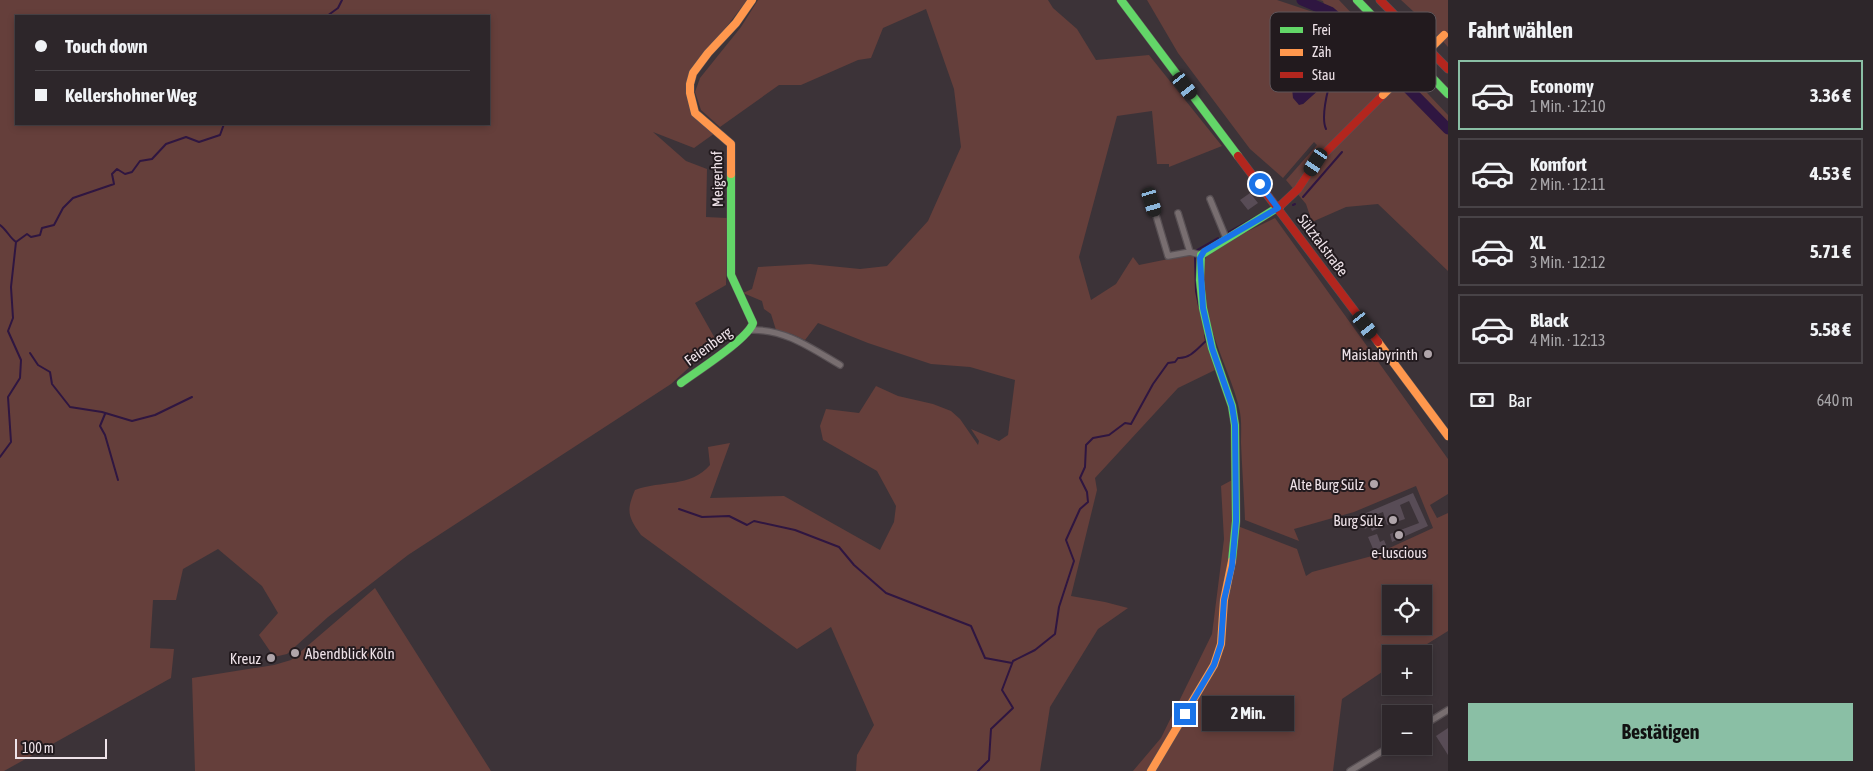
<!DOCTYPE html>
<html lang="de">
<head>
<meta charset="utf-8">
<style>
	:root { --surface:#2d262a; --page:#352e32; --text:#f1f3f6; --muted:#a7a5a8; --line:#484347; --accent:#8abfa5 }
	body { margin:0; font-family:"Asap Condensed",sans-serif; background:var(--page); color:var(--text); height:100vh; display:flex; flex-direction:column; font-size:19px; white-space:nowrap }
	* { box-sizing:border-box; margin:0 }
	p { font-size:16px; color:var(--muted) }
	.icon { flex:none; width:28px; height:28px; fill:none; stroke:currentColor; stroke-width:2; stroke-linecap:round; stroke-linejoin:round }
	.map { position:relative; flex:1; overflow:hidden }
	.panel { display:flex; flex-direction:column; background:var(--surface); width:425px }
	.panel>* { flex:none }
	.top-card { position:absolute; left:15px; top:15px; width:475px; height:110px; border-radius:0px; box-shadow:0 2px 8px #0003,0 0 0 1px var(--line); display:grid; align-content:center; height:110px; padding:0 20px; background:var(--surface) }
	.tools { position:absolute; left:1382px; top:585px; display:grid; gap:10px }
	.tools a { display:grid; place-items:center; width:50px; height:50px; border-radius:0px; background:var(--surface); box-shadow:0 2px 8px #0003,0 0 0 1px var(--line); font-size:25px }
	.scale { position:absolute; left:15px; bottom:12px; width:92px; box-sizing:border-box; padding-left:5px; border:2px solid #eee2e8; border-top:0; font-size:14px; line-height:18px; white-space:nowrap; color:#eee2e8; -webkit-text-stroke:4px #221a1e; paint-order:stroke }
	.end { position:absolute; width:22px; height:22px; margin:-11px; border:6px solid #1a73e8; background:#fff; box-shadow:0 0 0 2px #fff }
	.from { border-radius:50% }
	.bubble { position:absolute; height:35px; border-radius:0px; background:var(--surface); box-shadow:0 2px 8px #0003,0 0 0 1px var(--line); font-size:16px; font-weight:700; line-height:35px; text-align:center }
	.car { position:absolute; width:15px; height:30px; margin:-15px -8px; border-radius:6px; box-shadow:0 0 4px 1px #0007; background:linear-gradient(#222 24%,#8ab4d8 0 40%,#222 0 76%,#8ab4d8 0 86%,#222 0) }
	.top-card b { display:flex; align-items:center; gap:18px; height:48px; font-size:19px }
	.top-card b+b { border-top:1px solid var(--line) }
	.top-card i { width:12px; height:12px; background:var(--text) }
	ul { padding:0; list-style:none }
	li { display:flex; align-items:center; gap:15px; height:70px; margin:0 10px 8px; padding:0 10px; border:2px solid var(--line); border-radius:0px }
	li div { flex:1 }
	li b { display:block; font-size:19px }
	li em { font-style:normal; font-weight:700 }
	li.active { border-color:var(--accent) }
	li>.icon { width:45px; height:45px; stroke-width:1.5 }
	h2 { padding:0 20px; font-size:22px; line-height:60px }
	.pay { display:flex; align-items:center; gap:12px; height:55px; padding:0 20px; font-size:19px }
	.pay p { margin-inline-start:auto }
	.button { display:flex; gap:10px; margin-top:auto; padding:10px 20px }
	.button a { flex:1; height:58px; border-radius:0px; background:var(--accent); color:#111; font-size:20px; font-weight:700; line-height:58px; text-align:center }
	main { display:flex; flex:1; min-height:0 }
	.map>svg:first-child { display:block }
</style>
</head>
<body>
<main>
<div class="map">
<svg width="1448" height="771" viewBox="0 0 1448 771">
	<rect width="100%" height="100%" fill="#3c3338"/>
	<path fill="#653f3b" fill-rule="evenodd" d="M 0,0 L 747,0 L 692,72 L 694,116 L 715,133 L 694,148 L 653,132 L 686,161 L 707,169 L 706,217 L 727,218 L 726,285 L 695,303 L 717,342 L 671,384 L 408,555 L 328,617 L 287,654 L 274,657 L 259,635 L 278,613 L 262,586 L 218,549 L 183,569 L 176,600 L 153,600 L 150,648 L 174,649 L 171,678 L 4,771 L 0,771 ZM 16,16 L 489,16 L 489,124 L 16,124 Z
		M 758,0 L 1048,0 L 1053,8 L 1077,29 L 1096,60 L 1149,55 L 1222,146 L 1169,167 L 1169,164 L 1157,164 L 1152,111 L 1117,116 L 1079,257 L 1091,300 L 1116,284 L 1133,257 L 1139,265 L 1193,254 L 1198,257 L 1209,351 L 1215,370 L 1178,388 L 1095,478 L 1097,490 L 1071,596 L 1105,602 L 1128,608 L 1098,629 L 1050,707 L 1040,771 L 856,771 L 857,755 L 874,725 L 831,627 L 797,649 L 641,535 C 628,517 626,511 635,490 C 662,480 690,488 710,465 L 708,447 L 730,443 L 710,498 L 784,496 L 880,550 L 894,522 L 896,506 L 877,471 L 823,440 L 820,426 L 826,409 L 859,413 L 876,386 L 898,396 L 933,404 L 951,411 L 960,419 L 978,445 L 979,441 L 971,429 L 999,441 L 1008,435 L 1015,380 L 970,367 L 931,364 L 868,343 L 818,323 L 805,340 L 792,334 L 776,330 L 771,314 L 764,309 L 762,301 L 743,293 L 752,289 L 758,267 L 810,264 L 860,269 L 887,266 L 928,221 L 961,147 L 954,89 L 926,9 L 883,28 L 871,58 L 858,60 L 801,85 L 779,85 L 720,127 L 701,110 L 695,92 L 700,78 L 741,27 Z
		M 1147,0 L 1277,0 L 1328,17 L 1323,1 L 1320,0 L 1339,0 L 1448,115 L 1448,271 L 1378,204 L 1346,207 L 1312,222 L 1306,204 L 1286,180 L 1317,145 L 1314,142 L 1283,178 L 1250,149 L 1178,53 ZM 1333,44 L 1325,79 L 1316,73 L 1315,68 L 1311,67 ZM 1296,82 L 1320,88 L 1303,104 Z
		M 1401,0 L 1448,0 L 1448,47 L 1426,23 Z
		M 1275,218 L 1448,459 L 1448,494 L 1430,505 L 1437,518 L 1448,513 L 1448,631 L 1411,654 L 1391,654 L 1391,666 L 1342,699 L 1333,771 L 1133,771 L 1161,738 L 1212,634 L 1224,539 L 1221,486 L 1234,479 L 1235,525 L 1297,549 L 1306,576 L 1312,572 L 1372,556 L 1433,528 L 1416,486 L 1354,512 L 1294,529 L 1299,541 L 1245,520 C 1244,494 1242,468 1241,443 C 1241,431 1242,419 1239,408 C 1232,371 1179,279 1213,248 ZM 1391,594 L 1424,594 L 1424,626 L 1391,626 Z
		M 375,588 L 491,771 L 195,771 L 192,678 L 274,665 L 291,660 Z"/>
	<path fill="#2f1641" d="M 1307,78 L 1317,83 L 1321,88 L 1303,104 L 1299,105 L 1293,98 L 1292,88 L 1296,82 Z"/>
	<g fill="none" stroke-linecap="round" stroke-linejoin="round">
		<path stroke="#2f1641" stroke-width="2" d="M 327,16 L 338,8 L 342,0
			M 240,124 L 246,124
			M 1326,129 C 1317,109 1341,49 1348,27
			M 1303,197 L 1342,152
			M 1293,205 L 1295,204
			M 0,225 C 7,230 9,237 16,242
			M 1229,232 L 1258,216
			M 1197,250 L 1218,238
			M 1195,257 L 1196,291 L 1199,306
			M 30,353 L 38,365 L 50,372 L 52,384 L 70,407 L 102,412 L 132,421 L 155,415 L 192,397
			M 105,414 L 100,426 L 105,435 L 118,480
			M 0,457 L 11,442 L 8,397 L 20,378 L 21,360 L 8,331 L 13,318 L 11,287 L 16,242 L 27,234 L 31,237 L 40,235 L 42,228 L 54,225 L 63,208 L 73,198 L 114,184 L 112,174 L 117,169 L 125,174 L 132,172 L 140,161 L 152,159 L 166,144 L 186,137 L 199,142 L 220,135 L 224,124
			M 679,509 L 702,517 L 729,516 L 747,525 L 754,521 L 795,530 L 839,547 L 854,565 L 886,593 L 971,626 L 985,658 L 1012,663
			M 978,771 L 989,760 L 991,729 L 1013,708 L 1002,690 L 1013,661 L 1035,650 L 1055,634 L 1059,607 L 1074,561 L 1066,540 L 1080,509 L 1088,502 L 1087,492 L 1080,478 L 1085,467 L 1086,445 L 1093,438 L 1109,435 L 1125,423 L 1131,424 L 1153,384 L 1168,363 L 1175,362 L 1178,358 C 1190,359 1198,348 1206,341 L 1205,335"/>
		<path stroke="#2f1641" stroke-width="11" d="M 1302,0 L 1330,12 L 1348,27 L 1448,129"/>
	</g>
	<path fill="#584c56" d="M 1250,193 L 1258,203 L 1248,210 L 1240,200 Z
		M 1413,493 L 1428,526 L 1392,542 L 1390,534 L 1419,523 L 1409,501 L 1400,505 L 1405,519 L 1387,525 L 1383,512 L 1373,516 L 1379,528 L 1372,531 L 1370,526 L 1365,529 L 1359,516 Z
		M 1377,534 L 1380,542 L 1384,540 L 1386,545 L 1374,551 L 1368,537 Z
		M 1448,728 L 1448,755 L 1436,736 Z"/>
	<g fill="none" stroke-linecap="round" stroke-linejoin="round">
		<defs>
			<path id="street" d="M 1210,199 L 1226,238
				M 1152,202 L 1168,256 L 1190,252 L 1201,255
				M 1178,213 L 1190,252
				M 751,330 C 785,329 811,348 840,365
				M 1424,725 L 1448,710
				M 1350,771 L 1391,746"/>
			<path id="fast" d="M 1121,0 L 1238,156
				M 1357,0 L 1448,94
				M 681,383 C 697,371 748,339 753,323 L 731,275 L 731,174
				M 1232,561 L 1236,521 L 1235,425 L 1232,406 L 1212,348 L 1203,308 L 1200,280 L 1201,255 L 1280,206"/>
			<path id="slow" d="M 731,174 L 731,144 L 695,113 L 690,93 L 690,84 L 693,73 L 708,53 L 736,23 L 752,0
				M 1378,342 L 1448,436
				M 1151,771 L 1214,665 L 1221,644 L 1224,600 L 1232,561"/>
			<path id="jam" d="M 1380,0 L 1448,69
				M 1238,156 L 1378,342
				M 1280,206 L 1298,189 L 1316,162 L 1383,95"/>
		</defs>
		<use href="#street" stroke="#585054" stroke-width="8"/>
		<use href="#fast" stroke="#585054" stroke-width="9"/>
		<use href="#slow" stroke="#585054" stroke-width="9"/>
		<use href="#jam" stroke="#585054" stroke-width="9"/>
		<use href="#street" stroke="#786e70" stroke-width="5.5"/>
		<use href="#fast" stroke="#63d668" stroke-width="8"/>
		<use href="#slow" stroke="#ff974d" stroke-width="8"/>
		<use href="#jam" stroke="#b3261e" stroke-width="8"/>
		<defs>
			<path id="slow-bridge" d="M 1383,95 L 1444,35"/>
		</defs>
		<use href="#slow-bridge" stroke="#585054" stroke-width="9" stroke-linecap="butt"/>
		<use href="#slow-bridge" stroke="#ff974d" stroke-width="8"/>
	</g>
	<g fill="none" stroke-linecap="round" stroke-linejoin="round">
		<path stroke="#1a73e8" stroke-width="6" d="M 1185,714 L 1214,665 L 1221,644 L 1224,600 L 1232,566 L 1236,521 L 1235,425 L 1232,406 L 1212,348 L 1203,308 L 1200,258 L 1204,251 L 1278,208 L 1260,184"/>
	</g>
	<g fill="#b0a5aa" stroke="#221a1e" stroke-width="2">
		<circle cx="1428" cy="354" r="5"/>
		<circle cx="1374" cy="484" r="5"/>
		<circle cx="1393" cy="520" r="5"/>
		<circle cx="1399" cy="535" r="5"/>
		<circle cx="295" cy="653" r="5"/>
		<circle cx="271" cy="658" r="5"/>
	</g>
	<g text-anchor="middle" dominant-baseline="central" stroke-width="4" stroke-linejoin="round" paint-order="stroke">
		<g font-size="15" fill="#eee2e8" stroke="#221a1e">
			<text transform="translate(717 179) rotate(-91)">Meigerhof</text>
			<text transform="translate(1323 245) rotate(53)">Sülztalstraße</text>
			<text transform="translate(708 346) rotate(-36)">Feienberg</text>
		</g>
		<g font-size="15" fill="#eee2e8" stroke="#221a1e" text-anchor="end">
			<text x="1418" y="354">Maislabyrinth</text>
			<text x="1364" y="484">Alte Burg Sülz</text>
			<text x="1383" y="520">Burg Sülz</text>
			<text x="1399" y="552" text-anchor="middle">e-luscious</text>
			<text x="305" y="653" text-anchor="start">Abendblick Köln</text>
			<text x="261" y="658">Kreuz</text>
		</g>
	</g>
	<rect x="1270" y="12" width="166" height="80" rx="8" fill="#221a1e" stroke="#5f565b" stroke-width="1"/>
	<rect x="1280" y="27" width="23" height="6" fill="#63d668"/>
	<rect x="1280" y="49" width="23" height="7" fill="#ff974d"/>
	<rect x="1280" y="72" width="23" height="6" fill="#b3261e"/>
	<g font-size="14" fill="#eee2e8">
		<text x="1312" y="35">Frei</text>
		<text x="1312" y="57">Zäh</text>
		<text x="1312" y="80">Stau</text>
	</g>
</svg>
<div class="tools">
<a><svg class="icon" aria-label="locate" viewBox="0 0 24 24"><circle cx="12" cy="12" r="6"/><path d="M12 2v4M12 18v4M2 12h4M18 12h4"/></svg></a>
<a>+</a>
<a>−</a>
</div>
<div class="scale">100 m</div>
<i class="end from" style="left:1260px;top:184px"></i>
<i class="end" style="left:1185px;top:714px"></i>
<div class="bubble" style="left:1202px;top:696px;width:92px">2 Min.</div>
<i class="car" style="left:1185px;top:86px;rotate:142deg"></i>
<i class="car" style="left:1316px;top:162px;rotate:213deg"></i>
<i class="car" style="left:1152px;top:202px;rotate:163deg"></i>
<i class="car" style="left:1365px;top:325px;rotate:143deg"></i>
<div class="top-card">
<b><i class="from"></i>Touch down</b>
<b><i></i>Kellershohner Weg</b>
</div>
</div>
<section class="panel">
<h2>Fahrt wählen</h2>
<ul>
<li class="active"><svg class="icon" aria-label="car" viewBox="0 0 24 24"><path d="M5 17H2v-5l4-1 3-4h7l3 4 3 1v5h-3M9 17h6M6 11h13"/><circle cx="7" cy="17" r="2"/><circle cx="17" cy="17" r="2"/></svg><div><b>Economy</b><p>1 Min. · 12:10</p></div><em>3.36 €</em></li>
<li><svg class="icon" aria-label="car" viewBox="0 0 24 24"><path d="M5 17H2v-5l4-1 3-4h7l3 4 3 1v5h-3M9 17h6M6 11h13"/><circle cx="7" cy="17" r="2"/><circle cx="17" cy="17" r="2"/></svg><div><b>Komfort</b><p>2 Min. · 12:11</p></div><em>4.53 €</em></li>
<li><svg class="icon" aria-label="car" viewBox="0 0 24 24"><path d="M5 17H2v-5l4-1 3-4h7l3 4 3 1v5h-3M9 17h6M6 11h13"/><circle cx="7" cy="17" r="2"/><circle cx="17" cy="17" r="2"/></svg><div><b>XL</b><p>3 Min. · 12:12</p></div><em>5.71 €</em></li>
<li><svg class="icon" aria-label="car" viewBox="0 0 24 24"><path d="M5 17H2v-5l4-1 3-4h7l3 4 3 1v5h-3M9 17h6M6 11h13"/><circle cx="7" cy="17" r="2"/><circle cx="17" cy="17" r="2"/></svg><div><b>Black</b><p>4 Min. · 12:13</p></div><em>5.58 €</em></li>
</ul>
<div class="pay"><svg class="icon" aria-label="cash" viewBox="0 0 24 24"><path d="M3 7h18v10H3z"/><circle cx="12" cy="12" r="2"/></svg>Bar<p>640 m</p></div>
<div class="button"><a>Bestätigen</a></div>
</section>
</main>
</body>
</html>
